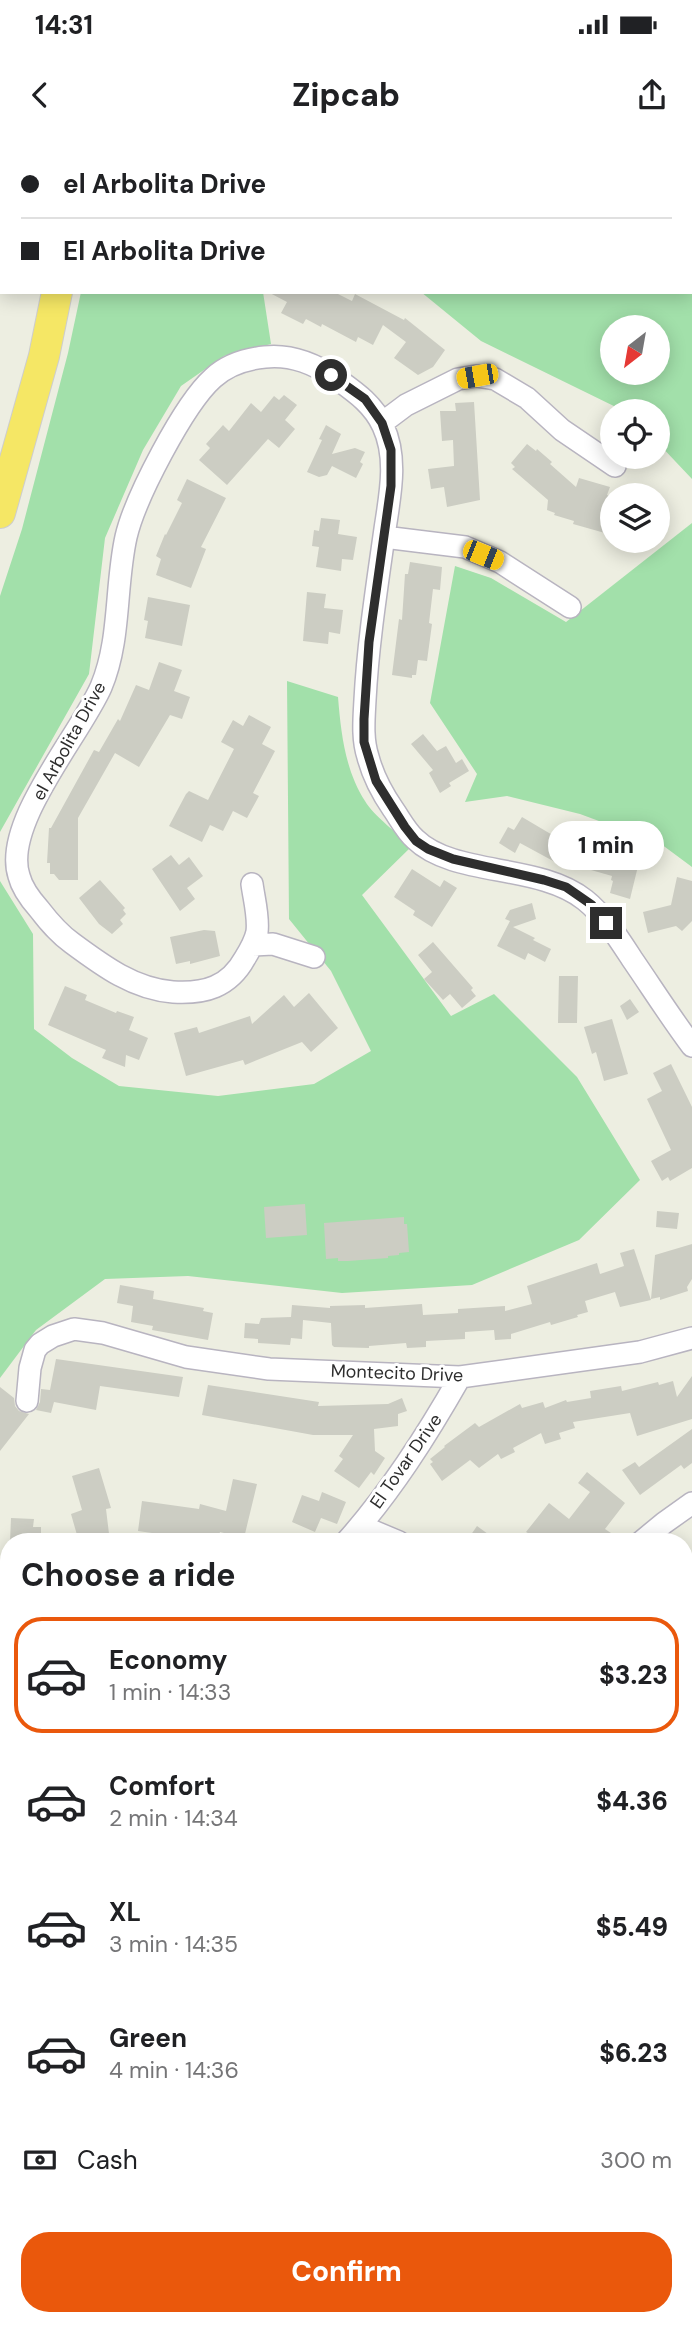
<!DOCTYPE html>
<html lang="en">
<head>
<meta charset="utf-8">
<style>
	:root { --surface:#fff; --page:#f6f6f6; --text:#202124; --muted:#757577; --line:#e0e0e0; --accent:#ea580c }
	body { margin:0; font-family:"DM Sans",sans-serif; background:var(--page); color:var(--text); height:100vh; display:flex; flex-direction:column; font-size:26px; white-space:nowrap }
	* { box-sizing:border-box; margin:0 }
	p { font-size:23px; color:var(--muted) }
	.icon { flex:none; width:38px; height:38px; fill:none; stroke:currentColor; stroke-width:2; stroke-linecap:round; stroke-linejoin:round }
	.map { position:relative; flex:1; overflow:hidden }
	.panel { position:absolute; left:0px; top:1393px; width:693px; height:793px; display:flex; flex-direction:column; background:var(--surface); border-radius:28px 28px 0 0; box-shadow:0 4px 18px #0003 }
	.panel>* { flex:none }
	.top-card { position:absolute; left:0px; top:0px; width:693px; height:154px; box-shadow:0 4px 18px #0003; display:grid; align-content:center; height:154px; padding:0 21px; background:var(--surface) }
	.needle { width:46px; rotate:211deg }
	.buttons { position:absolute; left:600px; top:175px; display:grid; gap:14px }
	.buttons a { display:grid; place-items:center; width:70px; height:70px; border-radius:50%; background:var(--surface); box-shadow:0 4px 18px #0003; font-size:35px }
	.end { position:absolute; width:32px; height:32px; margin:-16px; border:9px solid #2e2e2e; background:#fff; box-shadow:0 0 0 4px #fff }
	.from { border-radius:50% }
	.bubble { position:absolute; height:49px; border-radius:24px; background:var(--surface); box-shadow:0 4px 18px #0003; font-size:23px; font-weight:800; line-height:49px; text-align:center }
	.car { position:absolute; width:21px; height:42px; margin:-21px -10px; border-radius:9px; box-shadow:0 0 5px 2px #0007; background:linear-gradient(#f5c518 24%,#345 0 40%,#f5c518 0 76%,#345 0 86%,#f5c518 0) }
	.top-card b { display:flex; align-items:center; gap:24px; height:66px; font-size:26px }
	.top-card b+b { border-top:2px solid var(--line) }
	.top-card i { width:18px; height:18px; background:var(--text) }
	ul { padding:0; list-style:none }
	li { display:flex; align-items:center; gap:21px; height:116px; margin:0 14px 10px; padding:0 7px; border:4px solid transparent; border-radius:28px }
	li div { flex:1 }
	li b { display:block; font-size:26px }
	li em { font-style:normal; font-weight:800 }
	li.on { border-color:var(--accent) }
	li>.icon { width:63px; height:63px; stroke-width:1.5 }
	h2 { padding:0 21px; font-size:32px; line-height:84px }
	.pay { display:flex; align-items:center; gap:18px; height:77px; padding:0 21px; font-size:26px }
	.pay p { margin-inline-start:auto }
	.cta { display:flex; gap:14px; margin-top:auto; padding:14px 21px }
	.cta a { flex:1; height:80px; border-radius:28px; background:var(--accent); color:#fff; font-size:28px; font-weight:800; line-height:80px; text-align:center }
	.status { display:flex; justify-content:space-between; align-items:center; height:49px; padding:0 35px; background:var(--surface); direction:ltr }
	.status svg { height:19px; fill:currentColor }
	header { display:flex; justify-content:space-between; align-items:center; height:91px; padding:0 21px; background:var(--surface); font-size:32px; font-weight:800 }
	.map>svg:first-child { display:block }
</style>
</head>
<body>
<div class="status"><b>14:31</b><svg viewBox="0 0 49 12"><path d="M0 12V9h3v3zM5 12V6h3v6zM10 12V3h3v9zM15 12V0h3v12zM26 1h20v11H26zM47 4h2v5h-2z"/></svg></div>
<header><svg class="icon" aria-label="back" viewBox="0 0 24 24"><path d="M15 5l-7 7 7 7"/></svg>Zipcab<svg class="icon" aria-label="share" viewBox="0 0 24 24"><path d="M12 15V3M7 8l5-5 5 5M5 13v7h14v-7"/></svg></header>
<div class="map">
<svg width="692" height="2185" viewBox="0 0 692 2185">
	<defs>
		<pattern id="park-crowns" width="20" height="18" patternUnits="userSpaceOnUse" patternTransform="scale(1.75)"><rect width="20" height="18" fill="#a2e0aa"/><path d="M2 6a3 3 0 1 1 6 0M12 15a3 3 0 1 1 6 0" fill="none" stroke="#8cc093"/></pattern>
	</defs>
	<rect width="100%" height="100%" fill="#edeee1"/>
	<path fill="#a2e0aa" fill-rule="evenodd" d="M 109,0 L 545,0 L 546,2 L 109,2 Z
		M 692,11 L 692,339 L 658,303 L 658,271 L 624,271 L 481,201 L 421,152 L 691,152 ZM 658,187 L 658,233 L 612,233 L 612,187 Z
		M 81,152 L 263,152 L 271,204 L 224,216 L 181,246 L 143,310 L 105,398 L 89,534 L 0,692 L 0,456 L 22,389 L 68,213 Z
		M 692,383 L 692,727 L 661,704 L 580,674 L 507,656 L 465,662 L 477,634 L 430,563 L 455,426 L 491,438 L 566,482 Z
		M 287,541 L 338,557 C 341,593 345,630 365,661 C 373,675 399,695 412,706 L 362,755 L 451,876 L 494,854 L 577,937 L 640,1040 L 579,1100 L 472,1145 L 342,1153 L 188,1136 L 105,1139 L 36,1190 L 0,1238 L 0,741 L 33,794 L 34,889 L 72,918 L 119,946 L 218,956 L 314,944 L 371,911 L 331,831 L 289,779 Z
		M 0,1558 L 9,1564 L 9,1731 L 2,1734 L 9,1741 L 9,2039 L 0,2040 Z"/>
	<path fill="url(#park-crowns)" d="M 0,1644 L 9,1647 L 9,1723 L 0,1741 Z"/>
	<path fill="#cccdc3" d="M 268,152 L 334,152 L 352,161 L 355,154 L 404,180 L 405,178 L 445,210 L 433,227 L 418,235 L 394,218 L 406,202 L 383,185 L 373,205 L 358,197 L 356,202 L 322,184 L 321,187 L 306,179 L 303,184 L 281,173 L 287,162 Z
		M 284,255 L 297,265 L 285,280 L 295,289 L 279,308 L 268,299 L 227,345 L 199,320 L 210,308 L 206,304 L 223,285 L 229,291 L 251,263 L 261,272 L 274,256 L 279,260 Z
		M 474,262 L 480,360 L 447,367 L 444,347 L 431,349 L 428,329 L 454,326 L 453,300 L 442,301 L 440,271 L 456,271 L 455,263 Z
		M 326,285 L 341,294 L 332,314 L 355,308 L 365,312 L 360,322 L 363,324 L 356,338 L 332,326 L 327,335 L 319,337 L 307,332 L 322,300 L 319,299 Z
		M 527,304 L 536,311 L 537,309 L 552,322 L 550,324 L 576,347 L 579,338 L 610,347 L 607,355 L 612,357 L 612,395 L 573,384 L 574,381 L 554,375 L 555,373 L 547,370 L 548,360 L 512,329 L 515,327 L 511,323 Z
		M 187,339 L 226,358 L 201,407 L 206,409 L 191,448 L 156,435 L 161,419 L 156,416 L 165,394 L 166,395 L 182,363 L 177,360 Z
		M 321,378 L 340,380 L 338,394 L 357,397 L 353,420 L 342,419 L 341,431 L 316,427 L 319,407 L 312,406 L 314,390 L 319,391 Z
		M 410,422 L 442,427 L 440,450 L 433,449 L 429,483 L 432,484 L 427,521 L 418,520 L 416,535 L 412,535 L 412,538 L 392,535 L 399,479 L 402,480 L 405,434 L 408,434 Z
		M 307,452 L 326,454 L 324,468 L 343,470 L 340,494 L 329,492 L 328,504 L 303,501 Z
		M 148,457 L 190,465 L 182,506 L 145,498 L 148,481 L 144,480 Z
		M 159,522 L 182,530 L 174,551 L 190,557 L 182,579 L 170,575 L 139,627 L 115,613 L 78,678 L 78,740 L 59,740 L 54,734 L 50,734 L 50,723 L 47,723 L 49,688 L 51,688 L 94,610 L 99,612 L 118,579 L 120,581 L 136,545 L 149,550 Z
		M 249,575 L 271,587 L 262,604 L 275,611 L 253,653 L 259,656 L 247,678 L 233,671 L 223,691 L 210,685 L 202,702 L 169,686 L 186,654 L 189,651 L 208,660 L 234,609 L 221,602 L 233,580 L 243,586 Z
		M 423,594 L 437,611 L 446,606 L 456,623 L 462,619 L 469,631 L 449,643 L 451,646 L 440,653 L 429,633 L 433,630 L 411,604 Z
		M 522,677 L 566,703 L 555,722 L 520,703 L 515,713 L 499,703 L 508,687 L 514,690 Z
		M 590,705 L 636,718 L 636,721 L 639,722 L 630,759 L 610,753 L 613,741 L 611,740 L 612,736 L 584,728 Z
		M 171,715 L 179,725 L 189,717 L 203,736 L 187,748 L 195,759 L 180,771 L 152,729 Z
		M 412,729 L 440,747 L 444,740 L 457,748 L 432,787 L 413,775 L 415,771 L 394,757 Z
		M 677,737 L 692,741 L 692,781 L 682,791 L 676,786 L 648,793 L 643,772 L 671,765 Z
		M 100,740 L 125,768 L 123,770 L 126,774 L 120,780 L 123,784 L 112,794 L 99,784 L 79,758 Z
		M 532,763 L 536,779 L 513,787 L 535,798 L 533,800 L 551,809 L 545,822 L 528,813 L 525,820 L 497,806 L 510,781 L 505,779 L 510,770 Z
		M 204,790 L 215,791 L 220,816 L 190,824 L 190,821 L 176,824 L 170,797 Z
		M 433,802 L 473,848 L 471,850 L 476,856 L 462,868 L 450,854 L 443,860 L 424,839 L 432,832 L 418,815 Z
		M 559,836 L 578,836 L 577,883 L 558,883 Z
		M 65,846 L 87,855 L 85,860 L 116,873 L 117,871 L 134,877 L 129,890 L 148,898 L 139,920 L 126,915 L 125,927 L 102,918 L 106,910 L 48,885 Z
		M 309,853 L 338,888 L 311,912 L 302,902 L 245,925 L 243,920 L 186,936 L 174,893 L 197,887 L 199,893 L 250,876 L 252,884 L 284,855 L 294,867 Z
		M 630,859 L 639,872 L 627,880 L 620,866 Z
		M 612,879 L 628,934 L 604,941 L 596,912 L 592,914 L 584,887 Z
		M 671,924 L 692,967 L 692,1028 L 670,1041 L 668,1037 L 662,1041 L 651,1021 L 671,1010 L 647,959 L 662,951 L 653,933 Z
		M 305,1064 L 307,1095 L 266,1098 L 264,1067 Z
		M 657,1071 L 679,1073 L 677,1089 L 656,1087 Z
		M 404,1077 L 404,1084 L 407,1084 L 409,1112 L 399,1113 L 399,1115 L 388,1116 L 388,1118 L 348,1121 L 338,1121 L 338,1118 L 326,1119 L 324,1083 Z
		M 692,1104 L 692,1139 L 687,1147 L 688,1151 L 660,1160 L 660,1157 L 651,1159 L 655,1115 Z
		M 634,1109 L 651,1160 L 620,1167 L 615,1152 L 585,1161 L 588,1172 L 577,1175 L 578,1177 L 551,1185 L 550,1182 L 511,1194 L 511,1199 L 495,1200 L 494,1190 L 465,1192 L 465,1199 L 426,1201 L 426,1207 L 407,1208 L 406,1203 L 369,1206 L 369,1208 L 334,1207 L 332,1205 L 331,1183 L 303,1180 L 302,1199 L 291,1198 L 290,1205 L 258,1203 L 258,1199 L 244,1198 L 245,1183 L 259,1184 L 261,1178 L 291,1177 L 292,1165 L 330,1168 L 330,1166 L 365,1165 L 365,1168 L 422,1164 L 423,1175 L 458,1173 L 458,1169 L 505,1166 L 505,1171 L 532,1164 L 527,1146 L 597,1123 L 600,1134 L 624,1126 L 620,1113 Z
		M 120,1145 L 154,1151 L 153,1159 L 204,1168 L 203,1171 L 213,1173 L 208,1200 L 152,1190 L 153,1186 L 131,1182 L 133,1166 L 117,1163 Z
		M 56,1219 L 183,1237 L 179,1257 L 100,1246 L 96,1270 L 54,1262 L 51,1273 L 36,1270 L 40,1262 L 41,1249 L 50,1250 Z
		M 692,1236 L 692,1279 L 637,1296 L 630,1273 L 573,1282 L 575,1288 L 559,1293 L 561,1299 L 545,1304 L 541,1293 L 513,1308 L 515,1312 L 501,1319 L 498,1314 L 479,1328 L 470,1320 L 442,1341 L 430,1324 L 433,1322 L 430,1319 L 445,1307 L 444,1306 L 475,1283 L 479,1287 L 520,1264 L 522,1268 L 543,1262 L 545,1268 L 566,1260 L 567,1262 L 591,1258 L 590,1251 L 621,1246 L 622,1251 L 658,1242 L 659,1245 L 673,1241 L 677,1257 Z
		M 208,1245 L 319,1262 L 318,1266 L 388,1264 L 402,1258 L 407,1271 L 398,1274 L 398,1286 L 374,1289 L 375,1311 L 385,1318 L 374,1335 L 371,1332 L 359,1348 L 334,1331 L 343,1319 L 339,1316 L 353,1295 L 313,1295 L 202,1275 Z
		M 0,1247 L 14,1258 L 15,1266 L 19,1271 L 29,1274 L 0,1311 Z
		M 692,1289 L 692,1323 L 684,1329 L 681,1325 L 640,1355 L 622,1330 L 635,1322 L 639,1327 Z
		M 99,1328 L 111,1368 L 106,1369 L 110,1402 L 79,1402 L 71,1374 L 82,1370 L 72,1336 Z
		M 587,1332 L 625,1363 L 605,1389 L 611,1393 L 604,1402 L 545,1402 L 526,1392 L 549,1363 L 569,1379 L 590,1352 L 578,1343 Z
		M 233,1339 L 257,1344 L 244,1398 L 220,1392 L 217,1402 L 204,1402 L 180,1396 L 179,1402 L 158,1402 L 159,1394 L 138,1391 L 142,1361 L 199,1369 L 200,1364 L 226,1371 Z
		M 322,1352 L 346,1362 L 337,1384 L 321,1378 L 315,1392 L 292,1382 L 302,1355 L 319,1361 Z
		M 11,1378 L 34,1379 L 33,1387 L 41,1387 L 41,1402 L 10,1402 Z
		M 477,1386 L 499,1402 L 466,1402 Z"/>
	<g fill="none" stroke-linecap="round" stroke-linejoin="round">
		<defs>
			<path id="minor" d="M 382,283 L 406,265 L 458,239 L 476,236 L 495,239 L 527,258 L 562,290 L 615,326
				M 384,397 L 465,407 L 500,422 L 570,467
				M 252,744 C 254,759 259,777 257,792 C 255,801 250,810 245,818 C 229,847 205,854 173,852 C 134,849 103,826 72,803 C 58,793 49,782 39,769 C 31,760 22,748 19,736 C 2,684 80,595 101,547 C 121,500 115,446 126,397 C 135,358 184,264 213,238 C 227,225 246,219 265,217 C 292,214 315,224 337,239 C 355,252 373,264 383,286 C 398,318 390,355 385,389 C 377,446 368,503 365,560 C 364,579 362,599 368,617 C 373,636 382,653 393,669 C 400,679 406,691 415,699 C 454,737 539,723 585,760 C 604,775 619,799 632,819 C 652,848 671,878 692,906
				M 253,805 L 273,804 L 314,817
				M 27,1261 L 30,1228 L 35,1210 L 40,1204 L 53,1196 L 74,1189 L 103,1193 L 186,1217 L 269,1229 L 460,1237 L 640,1212 L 692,1198
				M 361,1386 L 399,1402
				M 346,1402 C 391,1352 427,1295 460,1237
				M 641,1402 L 664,1383 L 692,1363
				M 684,1674 L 692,1678
				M 684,1821 L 692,1823
				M 684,2097 L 692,2101
				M 684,2168 L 692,2162
				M 113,2177 L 120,2185
				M 366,2185 L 372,2177
				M 663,2185 L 673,2177"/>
			<path id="highway" d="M 7,2 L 7,0
				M 86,2 L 86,0
				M 0,41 L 2,31
				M 0,373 L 44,216 L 57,152"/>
		</defs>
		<use href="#minor" stroke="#b8b4c0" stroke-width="24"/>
		<use href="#highway" stroke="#cdcdcd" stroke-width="32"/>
		<use href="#minor" stroke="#fff" stroke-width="21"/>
		<use href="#highway" stroke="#f5e765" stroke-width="30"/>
	</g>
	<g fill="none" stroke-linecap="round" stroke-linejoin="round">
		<path stroke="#2e2e2e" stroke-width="9" d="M 331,235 L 365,259 L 382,283 L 391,310 L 391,346 L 369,502 L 364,579 L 364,602 L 376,641 L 405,687 L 416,701 L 428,709 L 453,719 L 544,740 L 566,747 L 592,765 L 606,783"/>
	</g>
	<g text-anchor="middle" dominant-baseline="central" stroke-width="6" stroke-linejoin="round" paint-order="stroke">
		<g font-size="18" fill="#2e2e2e" stroke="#fff">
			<text transform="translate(69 601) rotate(-61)">el Arbolita Drive</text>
			<text transform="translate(397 1233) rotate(2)">Montecito Drive</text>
			<text transform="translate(406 1321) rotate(-55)">El Tovar Drive</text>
		</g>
	</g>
</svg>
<div class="buttons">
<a><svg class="needle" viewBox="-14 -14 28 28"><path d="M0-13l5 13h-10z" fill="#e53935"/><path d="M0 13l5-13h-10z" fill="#757577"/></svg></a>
<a><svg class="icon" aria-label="locate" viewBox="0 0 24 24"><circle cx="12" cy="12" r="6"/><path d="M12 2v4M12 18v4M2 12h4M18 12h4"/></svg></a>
<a><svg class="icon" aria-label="layers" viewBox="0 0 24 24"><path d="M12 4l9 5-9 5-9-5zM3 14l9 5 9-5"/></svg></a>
</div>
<i class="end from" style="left:331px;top:235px"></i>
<i class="end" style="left:606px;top:783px"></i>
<div class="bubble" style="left:548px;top:681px;width:116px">1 min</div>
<i class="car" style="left:477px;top:236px;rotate:260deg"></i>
<i class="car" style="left:483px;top:415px;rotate:112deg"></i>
<div class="top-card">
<b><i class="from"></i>el Arbolita Drive</b>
<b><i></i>El Arbolita Drive</b>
</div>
<section class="panel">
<h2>Choose a ride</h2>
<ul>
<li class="on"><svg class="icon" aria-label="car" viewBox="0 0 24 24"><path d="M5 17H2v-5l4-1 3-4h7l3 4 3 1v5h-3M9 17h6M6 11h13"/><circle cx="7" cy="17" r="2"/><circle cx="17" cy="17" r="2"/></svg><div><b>Economy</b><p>1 min · 14:33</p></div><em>$3.23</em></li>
<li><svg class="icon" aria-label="car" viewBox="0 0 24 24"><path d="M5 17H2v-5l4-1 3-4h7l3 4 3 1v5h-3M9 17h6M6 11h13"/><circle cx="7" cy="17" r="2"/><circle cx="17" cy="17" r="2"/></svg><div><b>Comfort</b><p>2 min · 14:34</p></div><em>$4.36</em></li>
<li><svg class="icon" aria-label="car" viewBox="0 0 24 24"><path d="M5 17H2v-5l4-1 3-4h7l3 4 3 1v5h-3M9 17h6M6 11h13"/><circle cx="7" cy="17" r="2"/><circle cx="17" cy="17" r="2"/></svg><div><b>XL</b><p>3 min · 14:35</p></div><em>$5.49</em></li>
<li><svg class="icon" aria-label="car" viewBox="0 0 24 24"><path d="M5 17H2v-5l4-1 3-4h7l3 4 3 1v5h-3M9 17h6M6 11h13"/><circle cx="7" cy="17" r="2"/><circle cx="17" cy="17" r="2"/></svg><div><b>Green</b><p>4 min · 14:36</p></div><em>$6.23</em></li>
</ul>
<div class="pay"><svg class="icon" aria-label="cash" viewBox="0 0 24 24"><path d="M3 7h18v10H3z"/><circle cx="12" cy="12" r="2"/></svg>Cash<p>300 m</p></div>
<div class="cta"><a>Confirm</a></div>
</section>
</div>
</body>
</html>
